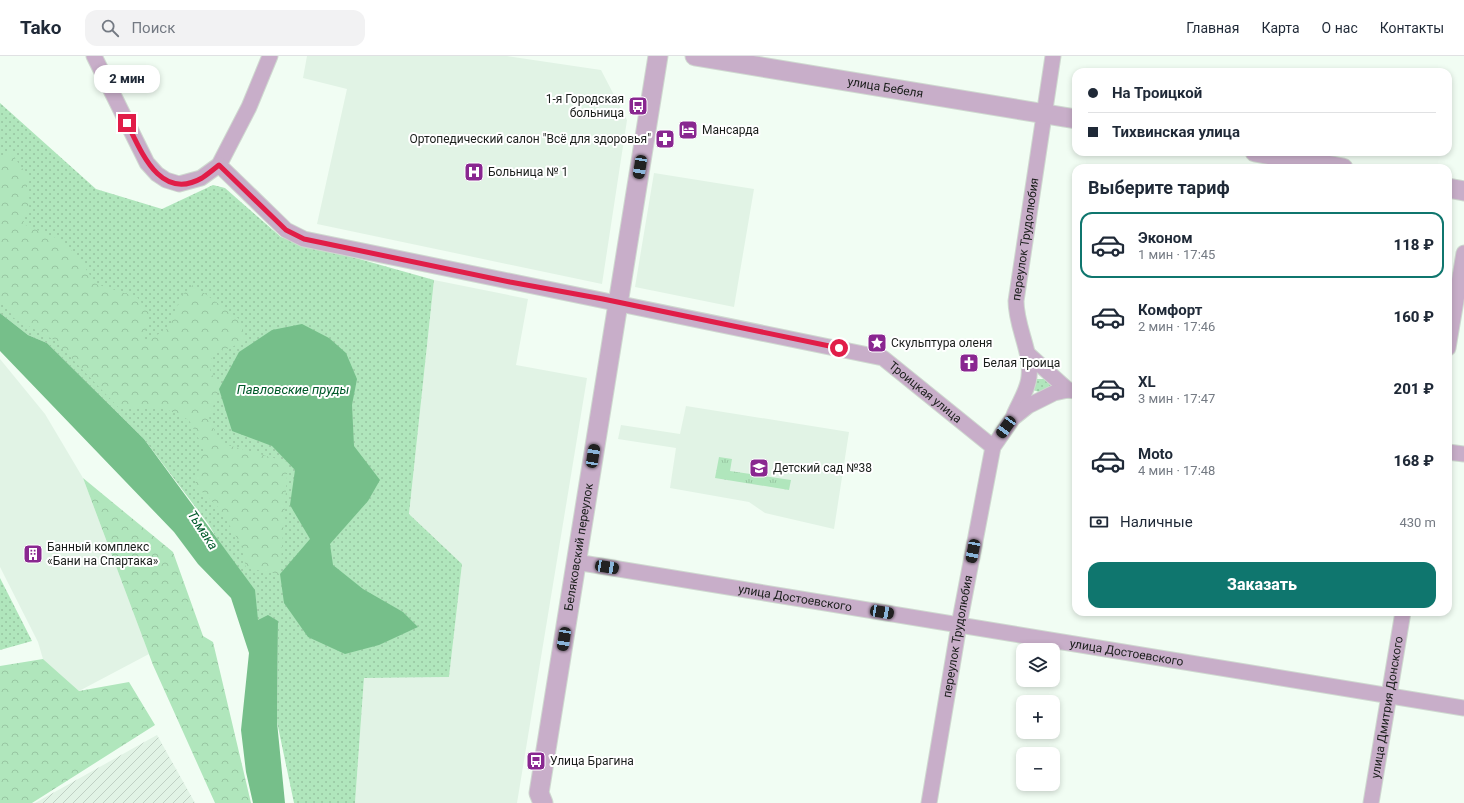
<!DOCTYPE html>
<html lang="ru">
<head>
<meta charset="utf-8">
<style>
	:root { --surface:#fff; --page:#f2f2f3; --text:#1f2937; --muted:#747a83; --line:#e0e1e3; --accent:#0f766e }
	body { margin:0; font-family:Roboto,sans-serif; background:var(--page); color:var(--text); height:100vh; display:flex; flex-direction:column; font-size:15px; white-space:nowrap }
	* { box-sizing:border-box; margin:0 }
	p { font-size:13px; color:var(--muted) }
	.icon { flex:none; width:22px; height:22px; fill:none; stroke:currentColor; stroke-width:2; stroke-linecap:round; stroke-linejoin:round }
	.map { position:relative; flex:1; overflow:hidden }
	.panel { position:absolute; left:1072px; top:108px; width:380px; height:452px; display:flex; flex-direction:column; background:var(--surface); border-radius:12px; box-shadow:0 2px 6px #0003 }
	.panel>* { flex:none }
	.guide { position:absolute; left:1072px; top:12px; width:380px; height:88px; border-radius:12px; box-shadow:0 2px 6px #0003; display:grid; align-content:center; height:88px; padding:0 16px; background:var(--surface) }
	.fabs { position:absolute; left:1016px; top:587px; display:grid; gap:8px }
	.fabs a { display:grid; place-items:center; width:44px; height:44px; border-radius:8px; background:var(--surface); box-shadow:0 2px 6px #0003; font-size:20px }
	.end { position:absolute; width:18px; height:18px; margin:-9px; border:5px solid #e11d48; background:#fff; box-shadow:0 0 0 2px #fff }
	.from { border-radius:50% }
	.bubble { position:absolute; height:28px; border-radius:12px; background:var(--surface); box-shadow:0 2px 6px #0003; font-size:13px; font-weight:800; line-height:28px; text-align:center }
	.car { position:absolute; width:12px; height:24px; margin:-12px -6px; border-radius:5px; box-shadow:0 0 3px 1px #0007; background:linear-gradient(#222 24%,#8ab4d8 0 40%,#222 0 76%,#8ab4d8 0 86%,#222 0) }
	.guide b { display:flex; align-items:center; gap:14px; height:38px; font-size:15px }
	.guide b+b { border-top:1px solid var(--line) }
	.guide i { width:10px; height:10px; background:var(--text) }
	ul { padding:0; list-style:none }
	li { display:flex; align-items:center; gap:12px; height:66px; margin:0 8px 6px; padding:0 8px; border:2px solid transparent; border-radius:12px }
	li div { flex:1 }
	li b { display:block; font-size:15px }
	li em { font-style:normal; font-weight:800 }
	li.active { border-color:var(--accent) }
	li>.icon { width:36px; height:36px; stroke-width:1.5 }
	h2 { padding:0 16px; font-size:18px; line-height:48px }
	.pay { display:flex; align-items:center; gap:10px; height:44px; padding:0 16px; font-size:15px }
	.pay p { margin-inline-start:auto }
	.button { display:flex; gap:8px; margin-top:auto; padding:8px 16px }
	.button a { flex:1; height:46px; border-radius:12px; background:var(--accent); color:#fff; font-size:16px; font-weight:800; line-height:46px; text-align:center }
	header { display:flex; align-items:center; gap:24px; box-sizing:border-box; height:56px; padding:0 20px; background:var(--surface); border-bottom:1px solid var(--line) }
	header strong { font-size:19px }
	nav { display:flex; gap:22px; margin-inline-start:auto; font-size:14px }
	.search { width:280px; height:36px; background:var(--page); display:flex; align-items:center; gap:10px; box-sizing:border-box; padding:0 14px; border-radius:12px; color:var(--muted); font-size:15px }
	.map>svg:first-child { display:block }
</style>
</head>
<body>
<header>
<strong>Tako</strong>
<div class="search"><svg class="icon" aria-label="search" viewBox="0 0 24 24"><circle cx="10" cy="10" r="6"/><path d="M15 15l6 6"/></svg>Поиск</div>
<nav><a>Главная</a><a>Карта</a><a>О нас</a><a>Контакты</a></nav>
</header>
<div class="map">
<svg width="1464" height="747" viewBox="0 0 1464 747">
	<defs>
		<pattern id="industrial-furrows" width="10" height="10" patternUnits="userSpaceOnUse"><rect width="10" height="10" fill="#e1f3e5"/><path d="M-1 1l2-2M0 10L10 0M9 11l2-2" fill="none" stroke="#c0d0c4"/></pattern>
		<pattern id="grass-dots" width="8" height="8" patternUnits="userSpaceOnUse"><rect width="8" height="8" fill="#b0e6bc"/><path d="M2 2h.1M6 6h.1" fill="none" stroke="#97c5a1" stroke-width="1.8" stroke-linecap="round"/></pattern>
		<pattern id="forest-crowns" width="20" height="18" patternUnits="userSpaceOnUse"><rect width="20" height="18" fill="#b0e6bc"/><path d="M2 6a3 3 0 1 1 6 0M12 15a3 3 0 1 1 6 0" fill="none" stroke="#97c5a1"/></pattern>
		<pattern id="park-tufts" width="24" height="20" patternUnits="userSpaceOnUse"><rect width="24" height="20" fill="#b0e6bc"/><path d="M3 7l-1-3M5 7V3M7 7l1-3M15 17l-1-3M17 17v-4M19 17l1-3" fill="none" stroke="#97c5a1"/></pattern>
	</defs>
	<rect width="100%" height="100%" fill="#f1fdf3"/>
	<path fill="#e1f3e5" d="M 307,0 L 507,0 L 601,14 L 627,64 L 602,228 L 317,168 L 347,33 L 303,22 Z
		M 654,117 L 754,133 L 734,251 L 635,231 Z
		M 434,224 L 528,243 L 516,309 L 587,322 L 517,747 L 355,747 L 364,622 L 449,621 L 462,508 L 409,458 Z
		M 0,303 L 45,358 L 83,422 L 149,598 L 79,635 L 43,603 L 38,586 L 0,511 Z
		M 686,350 L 849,376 L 834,473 L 765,457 L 749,446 L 670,432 L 676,392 L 618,383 L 621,369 L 680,378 Z"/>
	<path fill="url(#industrial-furrows)" d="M 157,679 L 195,747 L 35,747 Z"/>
	<path fill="url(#grass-dots)" d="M 0,47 L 96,133 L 162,153 L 213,129 L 225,132 L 281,181 L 434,224 L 409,458 L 462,508 L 449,621 L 364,622 L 355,747 L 294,747 L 277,666 L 278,565 L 258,564 L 220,488 L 209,469 L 144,383 L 47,287 L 28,279 L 0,257 Z
		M 1035,323 L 1045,323 L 1055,332 L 1042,337 L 1030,333 Z
		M 0,522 L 32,585 L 0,594 Z"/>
	<path fill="url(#forest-crowns)" d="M 10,95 L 29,122 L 25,133 L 30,144 L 23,168 L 56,182 L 75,197 L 96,228 L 137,241 L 149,257 L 143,287 L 169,272 L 181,240 L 193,229 L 239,263 L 246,285 L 212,299 L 210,317 L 221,328 L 209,362 L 220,387 L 288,406 L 280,518 L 246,512 L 241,489 L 220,453 L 195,429 L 204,393 L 189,364 L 164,352 L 120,353 L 54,284 L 12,261 L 9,252 L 0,247 L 0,105 Z
		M 83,422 L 173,496 L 203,580 L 213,586 L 251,747 L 215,747 L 153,609 Z
		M 43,603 L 79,635 L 129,626 L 155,669 L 32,747 L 0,747 L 0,610 Z"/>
	<path fill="url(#park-tufts)" d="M 719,401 L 732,403 L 730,415 L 791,424 L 789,434 L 715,422 Z"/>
	<path fill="#76bf8a" d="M 0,257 L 28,279 L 47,287 L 144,383 L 255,534 L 258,564 L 268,559 L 278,565 L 277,666 L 285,747 L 253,747 L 246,716 L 241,674 L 249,597 L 231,542 L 198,508 L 174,476 L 0,295 Z
		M 302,268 L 329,282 L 346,297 L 357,323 L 352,349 L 354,390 L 380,424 L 368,445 L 330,488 L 333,509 L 363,533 L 403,556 L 418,571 L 379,589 L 345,598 L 308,581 L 284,547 L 280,518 L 310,483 L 290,449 L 295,414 L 272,390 L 232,375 L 219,333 L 239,296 L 272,274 Z"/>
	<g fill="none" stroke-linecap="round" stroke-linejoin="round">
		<defs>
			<g id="minor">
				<path d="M 94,0 L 147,107 L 157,118 L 166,124 L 179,128 L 201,122 L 219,109 L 249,51 L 270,0"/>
				<path id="s1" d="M 219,109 L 286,174 L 304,183 L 883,302 L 993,391"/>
				<path d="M 1448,292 L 1464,197"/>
				<path d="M 1028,298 L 1068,334"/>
				<path id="s2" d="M 1014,359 C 1019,347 1028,334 1029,321 C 1032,296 1016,271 1016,245 L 1053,0"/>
				<path d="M 1448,396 L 1464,398"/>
				<path id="s3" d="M 576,506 L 1464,652"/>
				<path id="s4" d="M 929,747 L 959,569 L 993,391 L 1013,362 L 1028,350 L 1054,337 L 1068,334 L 1076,335"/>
				<path id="s5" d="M 1371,747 L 1403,556"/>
			</g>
			<g id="tertiary">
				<path id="s6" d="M 695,0 L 1076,63"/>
				<path d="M 1255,96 L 1343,112"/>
				<path d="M 1448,132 L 1464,135"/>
				<path id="s7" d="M 543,747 L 539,737 L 658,0"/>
			</g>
		</defs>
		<use href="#minor" stroke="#cfd9d0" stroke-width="17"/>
		<use href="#tertiary" stroke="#cfd9d0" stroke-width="21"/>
		<use href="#minor" stroke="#c8aec9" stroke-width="15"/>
		<use href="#tertiary" stroke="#c8aec9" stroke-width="19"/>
	</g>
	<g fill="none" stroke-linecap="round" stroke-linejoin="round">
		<path stroke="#e11d48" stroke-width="5" d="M 127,67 C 141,95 160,146 202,122 C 208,118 214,113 219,109 L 286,174 L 304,183 L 510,226 L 603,243 L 839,292"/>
	</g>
	<defs>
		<symbol id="bus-square" viewBox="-11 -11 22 22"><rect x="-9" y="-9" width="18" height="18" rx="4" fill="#892790" stroke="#fff"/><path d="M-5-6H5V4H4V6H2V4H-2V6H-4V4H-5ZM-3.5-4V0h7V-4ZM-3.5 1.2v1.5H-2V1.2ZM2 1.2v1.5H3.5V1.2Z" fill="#fff"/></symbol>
		<symbol id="hotel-square" viewBox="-11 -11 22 22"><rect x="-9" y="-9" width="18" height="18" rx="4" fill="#892790" stroke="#fff"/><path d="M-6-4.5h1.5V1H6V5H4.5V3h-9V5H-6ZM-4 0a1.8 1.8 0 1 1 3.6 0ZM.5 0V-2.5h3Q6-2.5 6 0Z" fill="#fff"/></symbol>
		<symbol id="pharmacy-square" viewBox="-11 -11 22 22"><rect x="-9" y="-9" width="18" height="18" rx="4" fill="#892790" stroke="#fff"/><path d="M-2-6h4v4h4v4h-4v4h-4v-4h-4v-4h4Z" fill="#fff"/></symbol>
		<symbol id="hospital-square" viewBox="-11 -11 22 22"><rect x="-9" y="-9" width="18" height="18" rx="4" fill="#892790" stroke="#fff"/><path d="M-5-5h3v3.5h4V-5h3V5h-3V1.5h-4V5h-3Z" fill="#fff"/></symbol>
		<symbol id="sight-square" viewBox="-11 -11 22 22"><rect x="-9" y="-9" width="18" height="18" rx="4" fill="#892790" stroke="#fff"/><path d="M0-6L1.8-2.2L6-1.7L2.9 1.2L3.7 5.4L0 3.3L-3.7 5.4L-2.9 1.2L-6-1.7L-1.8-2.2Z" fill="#fff"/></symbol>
		<symbol id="church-square" viewBox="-11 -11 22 22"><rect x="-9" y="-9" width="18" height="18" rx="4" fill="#892790" stroke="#fff"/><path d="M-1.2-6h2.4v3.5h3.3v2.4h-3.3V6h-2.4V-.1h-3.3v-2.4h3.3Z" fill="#fff"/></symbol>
		<symbol id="school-square" viewBox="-11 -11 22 22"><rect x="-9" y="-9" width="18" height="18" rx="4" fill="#892790" stroke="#fff"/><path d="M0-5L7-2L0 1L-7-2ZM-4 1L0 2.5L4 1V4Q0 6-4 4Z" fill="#fff"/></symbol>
		<symbol id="building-square" viewBox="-11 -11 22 22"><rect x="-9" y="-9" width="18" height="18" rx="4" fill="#892790" stroke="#fff"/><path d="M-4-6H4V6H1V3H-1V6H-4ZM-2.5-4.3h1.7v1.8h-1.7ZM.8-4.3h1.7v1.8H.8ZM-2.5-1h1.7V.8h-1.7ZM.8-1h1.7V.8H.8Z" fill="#fff"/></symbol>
	</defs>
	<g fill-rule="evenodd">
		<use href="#bus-square" x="627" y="39" width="22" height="22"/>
		<use href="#hotel-square" x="677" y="63" width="22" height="22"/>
		<use href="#pharmacy-square" x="654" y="72" width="22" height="22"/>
		<use href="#hospital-square" x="463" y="105" width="22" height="22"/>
		<use href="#sight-square" x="866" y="276" width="22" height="22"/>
		<use href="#church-square" x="958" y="296" width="22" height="22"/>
		<use href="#school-square" x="748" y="401" width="22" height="22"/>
		<use href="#building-square" x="22" y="487" width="22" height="22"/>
		<use href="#bus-square" x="525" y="694" width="22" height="22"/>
	</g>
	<g text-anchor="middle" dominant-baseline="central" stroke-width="4" stroke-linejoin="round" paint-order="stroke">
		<g font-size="12" fill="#1a1e1b" stroke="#fff">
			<text stroke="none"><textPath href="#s6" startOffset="193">улица Бебеля</textPath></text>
			<text stroke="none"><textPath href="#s2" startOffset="181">переулок Трудолюбия</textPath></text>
			<text stroke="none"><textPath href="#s1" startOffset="759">Троицкая улица</textPath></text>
			<text stroke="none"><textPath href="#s7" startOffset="260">Беляковский переулок</textPath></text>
			<text stroke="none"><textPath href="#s3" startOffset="222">улица Достоевского</textPath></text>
			<text stroke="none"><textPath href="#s4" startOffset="169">переулок Трудолюбия</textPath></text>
			<text stroke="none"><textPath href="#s3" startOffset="558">улица Достоевского</textPath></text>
			<text stroke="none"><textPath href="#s5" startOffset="97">улица Дмитрия Донского</textPath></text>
		</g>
		<g font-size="12" fill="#1a1e1b" stroke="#fff" text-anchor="start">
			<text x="624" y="43" text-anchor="end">1-я Городская<tspan x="624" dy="14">больница</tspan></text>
			<text x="702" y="74">Мансарда</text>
			<text x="651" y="83" text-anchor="end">Ортопедический салон "Всё для здоровья"</text>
			<text x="488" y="116">Больница № 1</text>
			<text x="891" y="287">Скульптура оленя</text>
			<text x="983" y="307">Белая Троица</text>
			<text x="773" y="412">Детский сад №38</text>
			<text x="47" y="491">Банный комплекс<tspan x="47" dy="14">«Бани на Спартака»</tspan></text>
			<text x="550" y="705">Улица Брагина</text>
		</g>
		<g font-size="13" font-style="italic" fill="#005a2a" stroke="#fff">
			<text x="293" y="333">Павловские пруды</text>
			<text transform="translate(203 474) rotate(57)">Тьмака</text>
		</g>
	</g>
</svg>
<div class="fabs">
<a><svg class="icon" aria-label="layers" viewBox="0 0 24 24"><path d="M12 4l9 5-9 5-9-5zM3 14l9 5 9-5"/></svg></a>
<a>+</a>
<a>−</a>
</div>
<i class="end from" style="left:839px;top:292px"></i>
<i class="end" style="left:127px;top:67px"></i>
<div class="bubble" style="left:94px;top:9px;width:66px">2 мин</div>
<i class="car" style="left:640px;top:111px;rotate:189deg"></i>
<i class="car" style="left:1006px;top:371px;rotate:216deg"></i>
<i class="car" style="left:593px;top:400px;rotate:9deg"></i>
<i class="car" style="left:973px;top:495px;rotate:191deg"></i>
<i class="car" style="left:607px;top:511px;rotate:99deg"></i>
<i class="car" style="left:882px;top:556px;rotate:100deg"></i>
<i class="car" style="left:564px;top:583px;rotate:189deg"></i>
<div class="guide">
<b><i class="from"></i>На Троицкой</b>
<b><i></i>Тихвинская улица</b>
</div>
<section class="panel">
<h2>Выберите тариф</h2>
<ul>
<li class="active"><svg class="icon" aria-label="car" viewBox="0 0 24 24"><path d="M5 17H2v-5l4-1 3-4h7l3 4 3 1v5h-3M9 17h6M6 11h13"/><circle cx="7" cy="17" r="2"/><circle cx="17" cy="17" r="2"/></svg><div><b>Эконом</b><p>1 мин · 17:45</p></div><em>118 ₽</em></li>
<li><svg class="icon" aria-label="car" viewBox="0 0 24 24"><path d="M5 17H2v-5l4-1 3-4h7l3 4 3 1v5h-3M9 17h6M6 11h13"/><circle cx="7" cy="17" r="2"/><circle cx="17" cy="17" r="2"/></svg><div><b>Комфорт</b><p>2 мин · 17:46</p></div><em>160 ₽</em></li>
<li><svg class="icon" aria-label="car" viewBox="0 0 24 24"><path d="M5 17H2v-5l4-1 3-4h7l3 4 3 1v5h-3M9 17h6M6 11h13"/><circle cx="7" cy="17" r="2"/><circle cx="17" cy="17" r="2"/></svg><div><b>XL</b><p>3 мин · 17:47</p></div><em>201 ₽</em></li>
<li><svg class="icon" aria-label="car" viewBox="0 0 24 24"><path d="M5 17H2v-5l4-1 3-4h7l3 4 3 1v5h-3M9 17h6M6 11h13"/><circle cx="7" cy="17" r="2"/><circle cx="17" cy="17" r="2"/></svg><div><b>Moto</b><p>4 мин · 17:48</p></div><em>168 ₽</em></li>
</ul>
<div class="pay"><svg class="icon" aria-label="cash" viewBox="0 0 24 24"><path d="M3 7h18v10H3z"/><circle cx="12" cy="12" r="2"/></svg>Наличные<p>430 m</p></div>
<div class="button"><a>Заказать</a></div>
</section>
</div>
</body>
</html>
